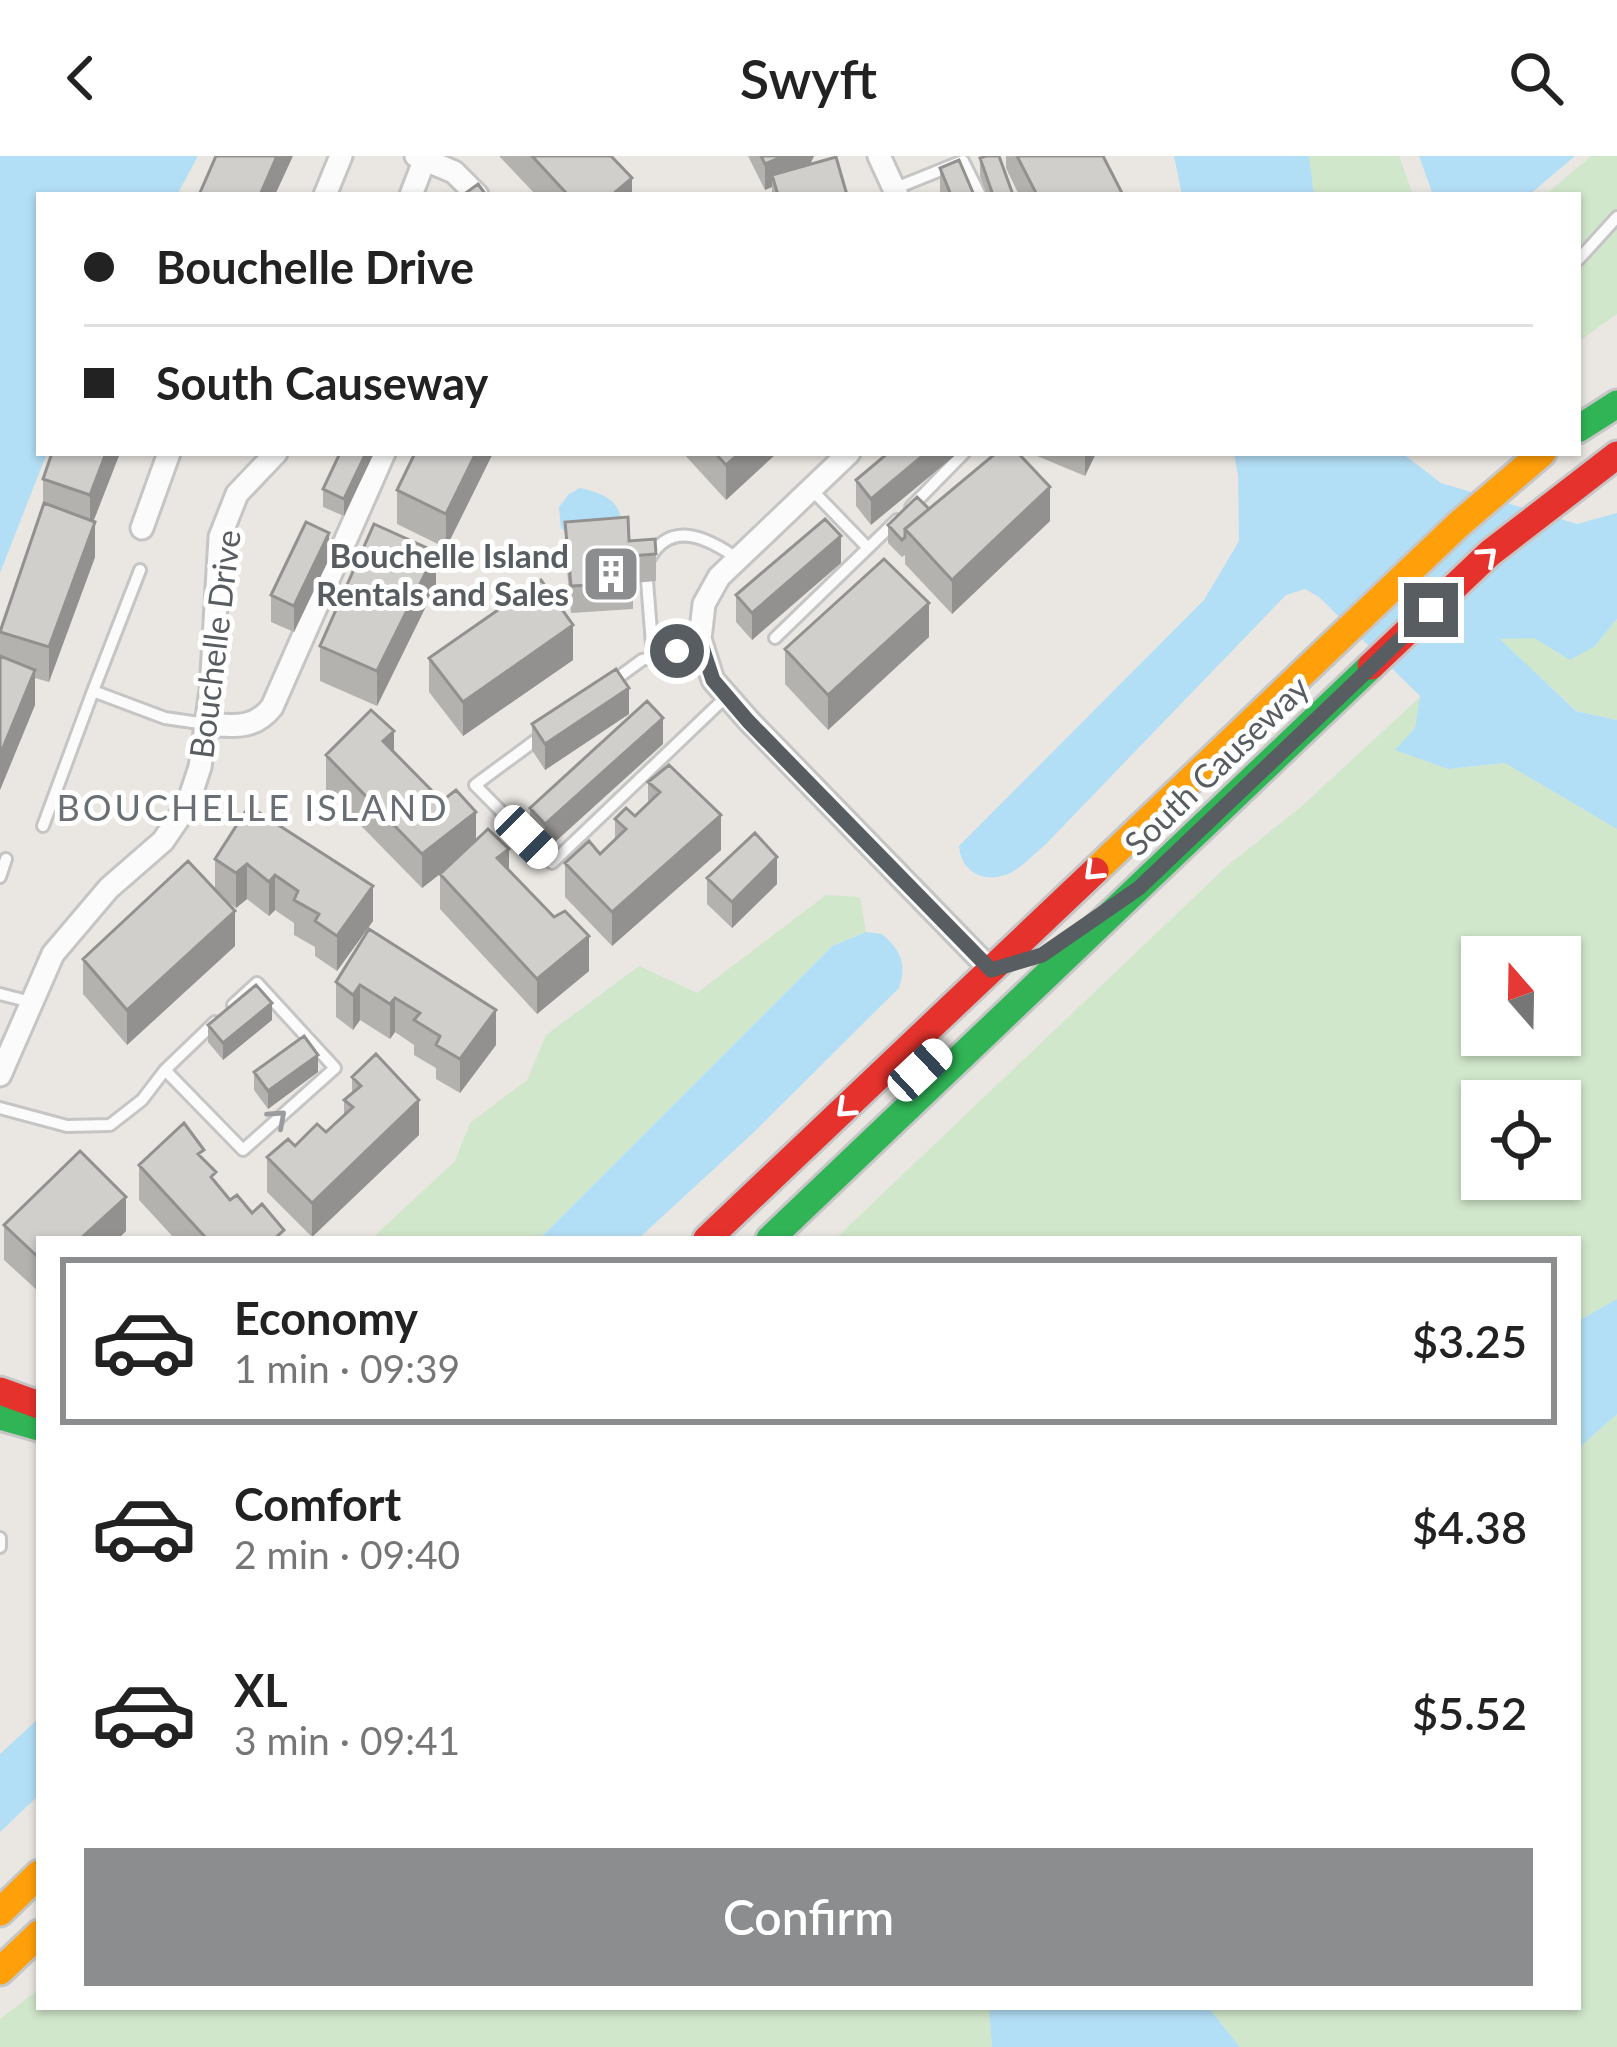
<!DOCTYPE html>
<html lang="en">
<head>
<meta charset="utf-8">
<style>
	:root { --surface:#fff; --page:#f6f6f6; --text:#222; --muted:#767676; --line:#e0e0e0; --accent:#8b8d8e }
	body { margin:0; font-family:Lato,sans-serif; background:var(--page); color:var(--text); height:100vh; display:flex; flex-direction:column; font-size:45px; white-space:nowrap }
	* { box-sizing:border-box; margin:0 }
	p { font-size:39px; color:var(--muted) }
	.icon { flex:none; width:66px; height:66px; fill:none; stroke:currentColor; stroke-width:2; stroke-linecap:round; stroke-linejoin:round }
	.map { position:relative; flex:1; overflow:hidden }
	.sheet { position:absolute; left:36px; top:1080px; width:1545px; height:774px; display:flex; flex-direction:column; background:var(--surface); border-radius:0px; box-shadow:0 3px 9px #0004 }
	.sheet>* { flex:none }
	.top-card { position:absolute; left:36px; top:36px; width:1545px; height:264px; border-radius:0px; box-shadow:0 3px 9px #0004; display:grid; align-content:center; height:264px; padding:0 48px; background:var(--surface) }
	.needle { width:78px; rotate:340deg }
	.fabs { position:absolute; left:1461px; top:780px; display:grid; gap:24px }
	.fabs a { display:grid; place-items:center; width:120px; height:120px; border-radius:0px; background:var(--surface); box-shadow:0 3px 9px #0004; font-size:60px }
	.end { position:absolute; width:54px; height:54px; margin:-27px; border:15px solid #585d61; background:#fff; box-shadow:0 0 0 6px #fff }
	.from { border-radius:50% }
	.car { position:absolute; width:36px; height:72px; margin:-36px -18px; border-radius:15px; box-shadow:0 0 9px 3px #0007; background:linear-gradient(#fff 24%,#345 0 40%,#fff 0 76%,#345 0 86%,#fff 0) }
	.top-card b { display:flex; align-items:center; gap:42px; height:114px; font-size:45px }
	.top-card b+b { border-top:3px solid var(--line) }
	.top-card i { width:30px; height:30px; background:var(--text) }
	ul { padding:21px 0 0; list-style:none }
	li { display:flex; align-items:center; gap:36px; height:168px; margin:0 24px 18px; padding:0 24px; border:6px solid transparent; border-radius:0px }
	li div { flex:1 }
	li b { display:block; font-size:45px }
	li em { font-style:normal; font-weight:600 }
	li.active { border-color:var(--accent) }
	li>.icon { width:108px; height:108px; stroke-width:1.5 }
	.action { display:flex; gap:24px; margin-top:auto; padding:24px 48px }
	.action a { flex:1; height:138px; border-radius:0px; background:var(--accent); color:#fff; font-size:48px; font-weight:600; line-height:138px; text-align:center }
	header { display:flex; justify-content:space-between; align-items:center; height:156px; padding:0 48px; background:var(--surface); font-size:54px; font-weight:600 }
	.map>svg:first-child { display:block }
</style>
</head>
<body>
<header><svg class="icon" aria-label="back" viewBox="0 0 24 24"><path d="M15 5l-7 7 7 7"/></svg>Swyft<svg class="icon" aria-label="search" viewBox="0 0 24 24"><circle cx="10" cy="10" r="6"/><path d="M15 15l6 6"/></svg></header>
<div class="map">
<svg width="1617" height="1891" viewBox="0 0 1617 1891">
	<rect width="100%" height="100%" fill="#eae7e2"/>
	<path fill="#d1e7cb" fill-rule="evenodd" d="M 1309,0 L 1399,0 L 1413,39 L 1314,39 Z
		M 1591,0 L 1617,0 L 1617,158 L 1578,186 L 1578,39 L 1545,39 Z
		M 1617,463 L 1617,564 L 1577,555 L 1498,482 L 1534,482 L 1595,490 Z
		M 1420,541 L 1415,572 L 1396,594 L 1448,613 L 1505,607 L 1617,673 L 1617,1143 L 1578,1165 L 1578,1083 L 835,1083 L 1227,710 L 1302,650 ZM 1482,801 L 1560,801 L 1560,879 L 1482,879 ZM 1482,945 L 1560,945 L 1560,1023 L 1482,1023 Z
		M 826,739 L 860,741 L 866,776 L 832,790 L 539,1083 L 371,1083 L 455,1005 L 470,967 L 527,924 L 546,879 L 639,810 L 697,837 Z
		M 1617,1258 L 1617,1891 L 1240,1891 L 1208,1851 L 1578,1851 L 1578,1293 Z
		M 39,1833 L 39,1851 L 989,1851 L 992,1891 L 0,1891 L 0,1863 Z"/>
	<path fill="#b3dff6" d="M 0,0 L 198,0 L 177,39 L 39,39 L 39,297 L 47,297 L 0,417 Z
		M 1174,0 L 1309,0 L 1314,39 L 1182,39 Z
		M 1419,0 L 1575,0 L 1529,39 L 1433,39 Z
		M 1234,297 L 1402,297 L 1441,327 L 1577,368 L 1617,357 L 1617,463 L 1595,490 L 1570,504 L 1534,482 L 1500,483 L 1576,555 L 1617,564 L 1617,673 L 1505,607 L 1448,613 L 1395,594 L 1415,572 L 1420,540 L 1319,441 L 1305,433 L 1286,439 L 1044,690 C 1034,698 1023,710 1012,716 C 988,729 961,718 959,690 L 1204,444 L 1239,385 L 1238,319 Z
		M 580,332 C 607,338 623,346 622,376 L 568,379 L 561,372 L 559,351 L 569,338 Z
		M 866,776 L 882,778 C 901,794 907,809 899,832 L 752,978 L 638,1083 L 539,1083 L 832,790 Z
		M 1617,1143 L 1617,1258 L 1578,1293 L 1578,1165 Z
		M 39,1562 L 39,1639 L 0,1676 L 0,1598 Z
		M 989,1851 L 1208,1851 L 1240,1891 L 992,1891 Z"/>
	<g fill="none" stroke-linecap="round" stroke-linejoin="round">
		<defs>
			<path id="lane" d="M 896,32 L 963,5 L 980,39
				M 1578,104 L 1617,61
				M 811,333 L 868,392 L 897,364
				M 911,351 L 964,297
				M 650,402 C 672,362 711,384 738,403
				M 140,414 L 93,535 L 165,562 L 206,568
				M 647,425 L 653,501
				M 775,482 L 868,392
				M 612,526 L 642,504 L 701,488
				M 540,581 L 475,629 L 552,707 L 727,540
				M 43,670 L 93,535
				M 0,721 L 6,703
				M 0,838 L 31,846
				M 165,914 L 243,994 L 335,912 L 257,827 L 233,849
				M 0,952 L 67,970 L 110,969 L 142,944 L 165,914 L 215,866
				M 0,1382 L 0,1391"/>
			<path id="street" d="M 416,0 L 454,16 L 477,39
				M 879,0 L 897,39
				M 325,39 L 341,0
				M 411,39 L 426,0
				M 849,297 L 719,421 L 704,448 L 700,483 L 713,524 L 749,565 L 991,814
				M 142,372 L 169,297
				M 206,568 C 233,570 254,574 272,551 L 384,297
				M 0,919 L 53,798 L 109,732 L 163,685 L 187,650 L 200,611 L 211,534 L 220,381 L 237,338 L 276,297"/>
			<path id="fast" d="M 1578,273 L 1617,248
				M 770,1083 L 1371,510
				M 0,1260 L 39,1271"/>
			<path id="slow" d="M 1095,715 L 1458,369 L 1542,297
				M 0,1756 L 39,1718
				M 0,1815 L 39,1778"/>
			<path id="jam" d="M 1371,510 L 1490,397 L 1617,299
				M 707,1083 L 1095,715
				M 0,1235 L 39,1249"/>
		</defs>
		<use href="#lane" stroke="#c6c5c5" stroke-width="16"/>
		<use href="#street" stroke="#c6c5c5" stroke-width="27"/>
		<use href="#fast" stroke="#c6c6c6" stroke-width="33"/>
		<use href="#slow" stroke="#c6c6c6" stroke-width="33"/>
		<use href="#jam" stroke="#c6c6c6" stroke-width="33"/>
		<use href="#lane" stroke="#fcfbfb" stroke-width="10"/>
		<use href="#street" stroke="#fcfbfb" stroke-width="21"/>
		<use href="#fast" stroke="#30b455" stroke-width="27"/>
		<use href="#slow" stroke="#ff9f0a" stroke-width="27"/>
		<use href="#jam" stroke="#e5322d" stroke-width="27"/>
	</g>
	<path fill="#b4b2af" d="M 499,0 L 611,0 L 632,39 L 536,39 Z
		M 748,0 L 814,0 L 810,8 L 847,39 L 772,39 L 772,31 L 765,34 Z
		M 1006,0 L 1103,0 L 1123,39 L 1019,39 L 1006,12 Z
		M 980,2 L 1012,39 L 987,39 L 980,20 Z
		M 940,12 L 974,39 L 940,39 Z
		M 52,297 L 120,297 L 93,366 L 95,401 L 49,526 L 35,522 L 35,549 L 0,634 L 0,472 L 43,352 L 43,323 Z
		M 340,297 L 374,297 L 344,360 L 323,351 L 323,333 Z
		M 415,297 L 493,297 L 446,392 L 397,368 L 397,334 Z
		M 683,297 L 777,297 L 726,344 Z
		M 888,297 L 871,369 L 856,350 L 856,324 Z
		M 1030,297 L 1096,297 L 1085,320 Z
		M 929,353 L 1050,365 L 952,458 L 905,408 L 905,399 L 902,401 L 888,387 L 888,369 Z
		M 565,366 L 629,385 L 656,398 L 656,425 L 633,427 L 633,453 L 571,457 L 565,392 Z
		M 329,403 L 294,476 L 271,466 L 271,439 Z
		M 841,407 L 752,484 L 736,466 L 736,439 Z
		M 436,430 L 377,550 L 320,525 L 320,490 Z
		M 929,481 L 828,574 L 785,528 L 785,493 Z
		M 429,502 L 573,504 L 463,580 L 429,536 Z
		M 629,558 L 545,614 L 532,594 L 532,568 Z
		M 663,588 L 545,695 L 530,678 L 530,652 Z
		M 394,596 L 476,685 L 509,714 L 589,815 L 537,858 L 440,753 L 440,718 L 422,732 L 326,634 L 326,599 Z
		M 648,626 L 721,694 L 612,790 L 565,741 L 565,707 L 600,698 L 615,683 L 615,663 L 635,660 L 648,647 Z
		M 249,650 L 373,765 L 337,815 L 315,800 L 315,791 L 294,779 L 294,767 L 275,754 L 269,760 L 247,743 L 236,752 L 225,744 L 235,790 L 127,889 L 83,838 L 83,803 L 215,733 L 215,703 Z
		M 707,722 L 777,728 L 732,772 L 707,748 Z
		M 369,773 L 496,889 L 460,937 L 436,923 L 436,912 L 414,899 L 414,889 L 395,876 L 390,883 L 360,864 L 353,874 L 336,861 L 336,826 Z
		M 272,864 L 223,904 L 208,886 L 208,869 Z
		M 254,916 L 318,916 L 268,953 L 254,934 Z
		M 352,921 L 419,979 L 312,1081 L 267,1036 L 267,1001 L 326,976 L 344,959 L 344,944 L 352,938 Z
		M 204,1004 L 216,1028 L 230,1044 L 252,1057 L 284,1083 L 175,1083 L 139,1044 L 139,1009 Z
		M 4,1069 L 126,1075 L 118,1083 L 39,1083 L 39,1136 L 4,1104 Z"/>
	<path fill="#92918f" d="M 277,0 L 293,0 L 275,39 L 260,39 Z
		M 784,0 L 814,0 L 806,17 L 772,19 L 772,31 L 765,34 L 765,8 Z
		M 632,22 L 632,39 L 612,39 Z
		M 106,297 L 120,297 L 90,374 L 90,339 Z
		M 366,297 L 374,297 L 344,360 L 344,343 Z
		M 476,297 L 493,297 L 446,392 L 446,358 Z
		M 740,297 L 777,297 L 726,344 L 726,309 Z
		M 926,297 L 958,297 L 871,369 L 871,343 Z
		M 1085,297 L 1096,297 L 1085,320 Z
		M 1050,331 L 1050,365 L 952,458 L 952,424 Z
		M 95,366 L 95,401 L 49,526 L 49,491 Z
		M 329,377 L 329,403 L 294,476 L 294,450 Z
		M 841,380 L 841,407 L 752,484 L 752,457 Z
		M 436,396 L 436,430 L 377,550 L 377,515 Z
		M 929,447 L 929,481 L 828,574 L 828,539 Z
		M 573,469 L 573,504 L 463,580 L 463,546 Z
		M 35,514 L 35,549 L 0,634 L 0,599 Z
		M 629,532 L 629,558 L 545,614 L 545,588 Z
		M 663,562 L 663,588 L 545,695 L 545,668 Z
		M 394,575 L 394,609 L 383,585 Z
		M 476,656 L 476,690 L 422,732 L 422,698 Z
		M 721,659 L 721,694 L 612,790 L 612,756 Z
		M 509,693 L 509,728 L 497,702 Z
		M 777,701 L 777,728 L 732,772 L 732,746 Z
		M 247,708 L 247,743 L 236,752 L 236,717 Z
		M 275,719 L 275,754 L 269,760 L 269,726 Z
		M 373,730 L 373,765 L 337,815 L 337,780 Z
		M 235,755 L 235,790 L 127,889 L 127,854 Z
		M 589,780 L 589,815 L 537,858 L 537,823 Z
		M 360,829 L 360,864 L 353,874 L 353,839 Z
		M 395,842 L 395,876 L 390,883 L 390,848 Z
		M 272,847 L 272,864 L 223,904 L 223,887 Z
		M 496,854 L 496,889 L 460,937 L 460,903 Z
		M 318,899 L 318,916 L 268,953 L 268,935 Z
		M 419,944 L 419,979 L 312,1081 L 312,1047 Z
		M 126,1041 L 126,1075 L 118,1083 L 80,1083 Z"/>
	<path fill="#d1cfcc" stroke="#92918f" stroke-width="3" d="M 216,0 L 277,0 L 260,39 L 199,39 Z
		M 532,0 L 611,0 L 632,22 L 612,39 L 568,39 Z
		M 761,0 L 784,0 L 765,8 Z
		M 986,0 L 999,0 L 1012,36 L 1004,39 L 993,39 L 980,2 Z
		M 1017,0 L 1103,0 L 1123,39 L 1037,39 Z
		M 836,1 L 847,39 L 778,39 L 772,19 Z
		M 959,4 L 974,39 L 951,39 L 940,12 Z
		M 478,28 L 486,39 L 463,39 Z
		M 52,297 L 106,297 L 90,339 L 43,323 Z
		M 340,297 L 366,297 L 344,343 L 323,333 Z
		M 415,297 L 476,297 L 446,358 L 397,334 Z
		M 715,297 L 740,297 L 726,309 Z
		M 888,297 L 926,297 L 871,343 L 856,324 Z
		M 996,297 L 1018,297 L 1050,331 L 952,424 L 905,373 Z
		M 917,341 L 929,353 L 905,373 L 905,381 L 902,384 L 888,369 Z
		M 44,347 L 95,366 L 49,491 L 0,476 Z
		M 628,361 L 629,385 L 655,383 L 656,398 L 632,400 L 633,427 L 571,430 L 565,366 Z
		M 825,363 L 841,380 L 752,457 L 736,439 Z
		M 306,366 L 329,377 L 294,450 L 271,439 Z
		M 374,368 L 436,396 L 377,515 L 320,490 Z
		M 884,403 L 929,447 L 828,539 L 785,493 Z
		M 541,424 L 573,469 L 463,546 L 429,502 Z
		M 0,500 L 35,514 L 0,599 Z
		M 616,513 L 629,532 L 545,588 L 532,568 Z
		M 647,545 L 663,562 L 545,668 L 530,652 Z
		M 371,554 L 394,575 L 383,585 L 442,645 L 456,634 L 476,656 L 422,698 L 326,599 Z
		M 669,609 L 721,659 L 612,756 L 565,707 L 589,685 L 600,698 L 626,673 L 615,663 L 626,652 L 635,660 L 660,636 L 648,626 Z
		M 249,650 L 373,730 L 337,780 L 315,765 L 319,758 L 294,744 L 298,735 L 275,719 L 269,726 L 247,708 L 236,717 L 215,703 Z
		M 488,673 L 509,693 L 497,702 L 554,761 L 565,755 L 589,780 L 537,823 L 440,718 Z
		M 755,677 L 777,701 L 732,746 L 707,722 Z
		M 188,705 L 235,755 L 127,854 L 83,803 Z
		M 369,773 L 496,854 L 460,903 L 436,889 L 440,880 L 414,864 L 420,857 L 395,842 L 390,848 L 360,829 L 353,839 L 336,826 Z
		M 256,829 L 272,847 L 223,887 L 208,869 Z
		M 304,880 L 318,899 L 268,935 L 254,916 Z
		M 376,898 L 419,944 L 312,1047 L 267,1001 L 288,983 L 295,990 L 317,968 L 326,976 L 353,951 L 344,944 L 361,930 L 352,921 Z
		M 184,967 L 204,994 L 198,998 L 216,1016 L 211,1021 L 230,1044 L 237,1039 L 252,1057 L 262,1048 L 284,1074 L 274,1083 L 207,1083 L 139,1009 Z
		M 80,995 L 126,1041 L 80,1083 L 39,1083 L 39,1102 L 4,1069 Z"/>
	<defs><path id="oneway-chevron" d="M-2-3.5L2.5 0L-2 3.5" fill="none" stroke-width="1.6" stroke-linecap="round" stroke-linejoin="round" transform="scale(3)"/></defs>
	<g stroke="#fff">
		<use href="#oneway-chevron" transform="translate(1488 400) rotate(-42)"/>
		<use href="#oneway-chevron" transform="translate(1093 716) rotate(136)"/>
		<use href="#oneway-chevron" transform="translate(845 953) rotate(137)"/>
	</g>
	<use stroke="#9a9c9f" href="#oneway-chevron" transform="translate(278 962) rotate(-42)"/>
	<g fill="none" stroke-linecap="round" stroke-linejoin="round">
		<path stroke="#585d61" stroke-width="15" d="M 677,495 L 701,488 L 713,524 L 748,565 L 991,814 L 1042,799 L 1139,732 L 1431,454"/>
	</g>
	<defs>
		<symbol id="building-square" viewBox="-11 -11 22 22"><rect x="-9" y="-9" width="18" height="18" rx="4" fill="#8b8d8e" stroke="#fff"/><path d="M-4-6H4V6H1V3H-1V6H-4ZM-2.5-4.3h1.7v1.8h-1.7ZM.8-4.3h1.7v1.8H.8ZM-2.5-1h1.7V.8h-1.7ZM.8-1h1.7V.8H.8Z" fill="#fff"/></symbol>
	</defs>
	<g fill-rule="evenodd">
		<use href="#building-square" x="578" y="385" width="66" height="66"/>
	</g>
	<g text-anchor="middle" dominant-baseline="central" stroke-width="10" stroke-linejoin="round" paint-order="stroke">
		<g font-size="33" font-weight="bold" fill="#585d61" stroke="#fff" text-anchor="end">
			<text x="569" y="399">Bouchelle Island<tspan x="569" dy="38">Rentals and Sales</tspan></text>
		</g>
		<g font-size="33" fill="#585d61" stroke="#fff">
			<text transform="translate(214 488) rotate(-83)">Bouchelle Drive</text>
			<text transform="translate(1216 609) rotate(-44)">South Causeway</text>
		</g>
		<g font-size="36" letter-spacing="3" fill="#696f74" stroke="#fff">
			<text x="253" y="651">BOUCHELLE ISLAND</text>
		</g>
	</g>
</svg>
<div class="fabs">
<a><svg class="needle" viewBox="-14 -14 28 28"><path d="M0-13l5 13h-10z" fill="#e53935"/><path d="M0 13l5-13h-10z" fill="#767676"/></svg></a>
<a><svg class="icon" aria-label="locate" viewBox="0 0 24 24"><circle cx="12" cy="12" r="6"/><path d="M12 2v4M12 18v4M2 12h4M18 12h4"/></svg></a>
</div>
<i class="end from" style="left:677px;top:495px"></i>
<i class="end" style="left:1431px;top:454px"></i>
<i class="car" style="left:526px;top:681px;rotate:135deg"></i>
<i class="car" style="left:920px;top:914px;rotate:47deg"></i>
<div class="top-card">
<b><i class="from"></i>Bouchelle Drive</b>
<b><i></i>South Causeway</b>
</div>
<section class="sheet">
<ul>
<li class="active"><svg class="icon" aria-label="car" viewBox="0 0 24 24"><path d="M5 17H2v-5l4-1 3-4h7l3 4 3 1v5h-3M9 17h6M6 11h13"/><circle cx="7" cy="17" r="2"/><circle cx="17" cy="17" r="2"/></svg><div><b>Economy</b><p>1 min · 09:39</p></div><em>$3.25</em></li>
<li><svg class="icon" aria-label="car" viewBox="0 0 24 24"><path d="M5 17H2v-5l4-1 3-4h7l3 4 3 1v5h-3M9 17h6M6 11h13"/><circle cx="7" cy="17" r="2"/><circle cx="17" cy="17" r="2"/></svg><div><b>Comfort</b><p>2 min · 09:40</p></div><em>$4.38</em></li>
<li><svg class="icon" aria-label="car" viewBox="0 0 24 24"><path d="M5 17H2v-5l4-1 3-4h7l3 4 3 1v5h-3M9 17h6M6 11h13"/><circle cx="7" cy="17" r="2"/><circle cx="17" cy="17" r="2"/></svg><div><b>XL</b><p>3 min · 09:41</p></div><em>$5.52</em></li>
</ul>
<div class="action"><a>Confirm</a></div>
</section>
</div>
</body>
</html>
